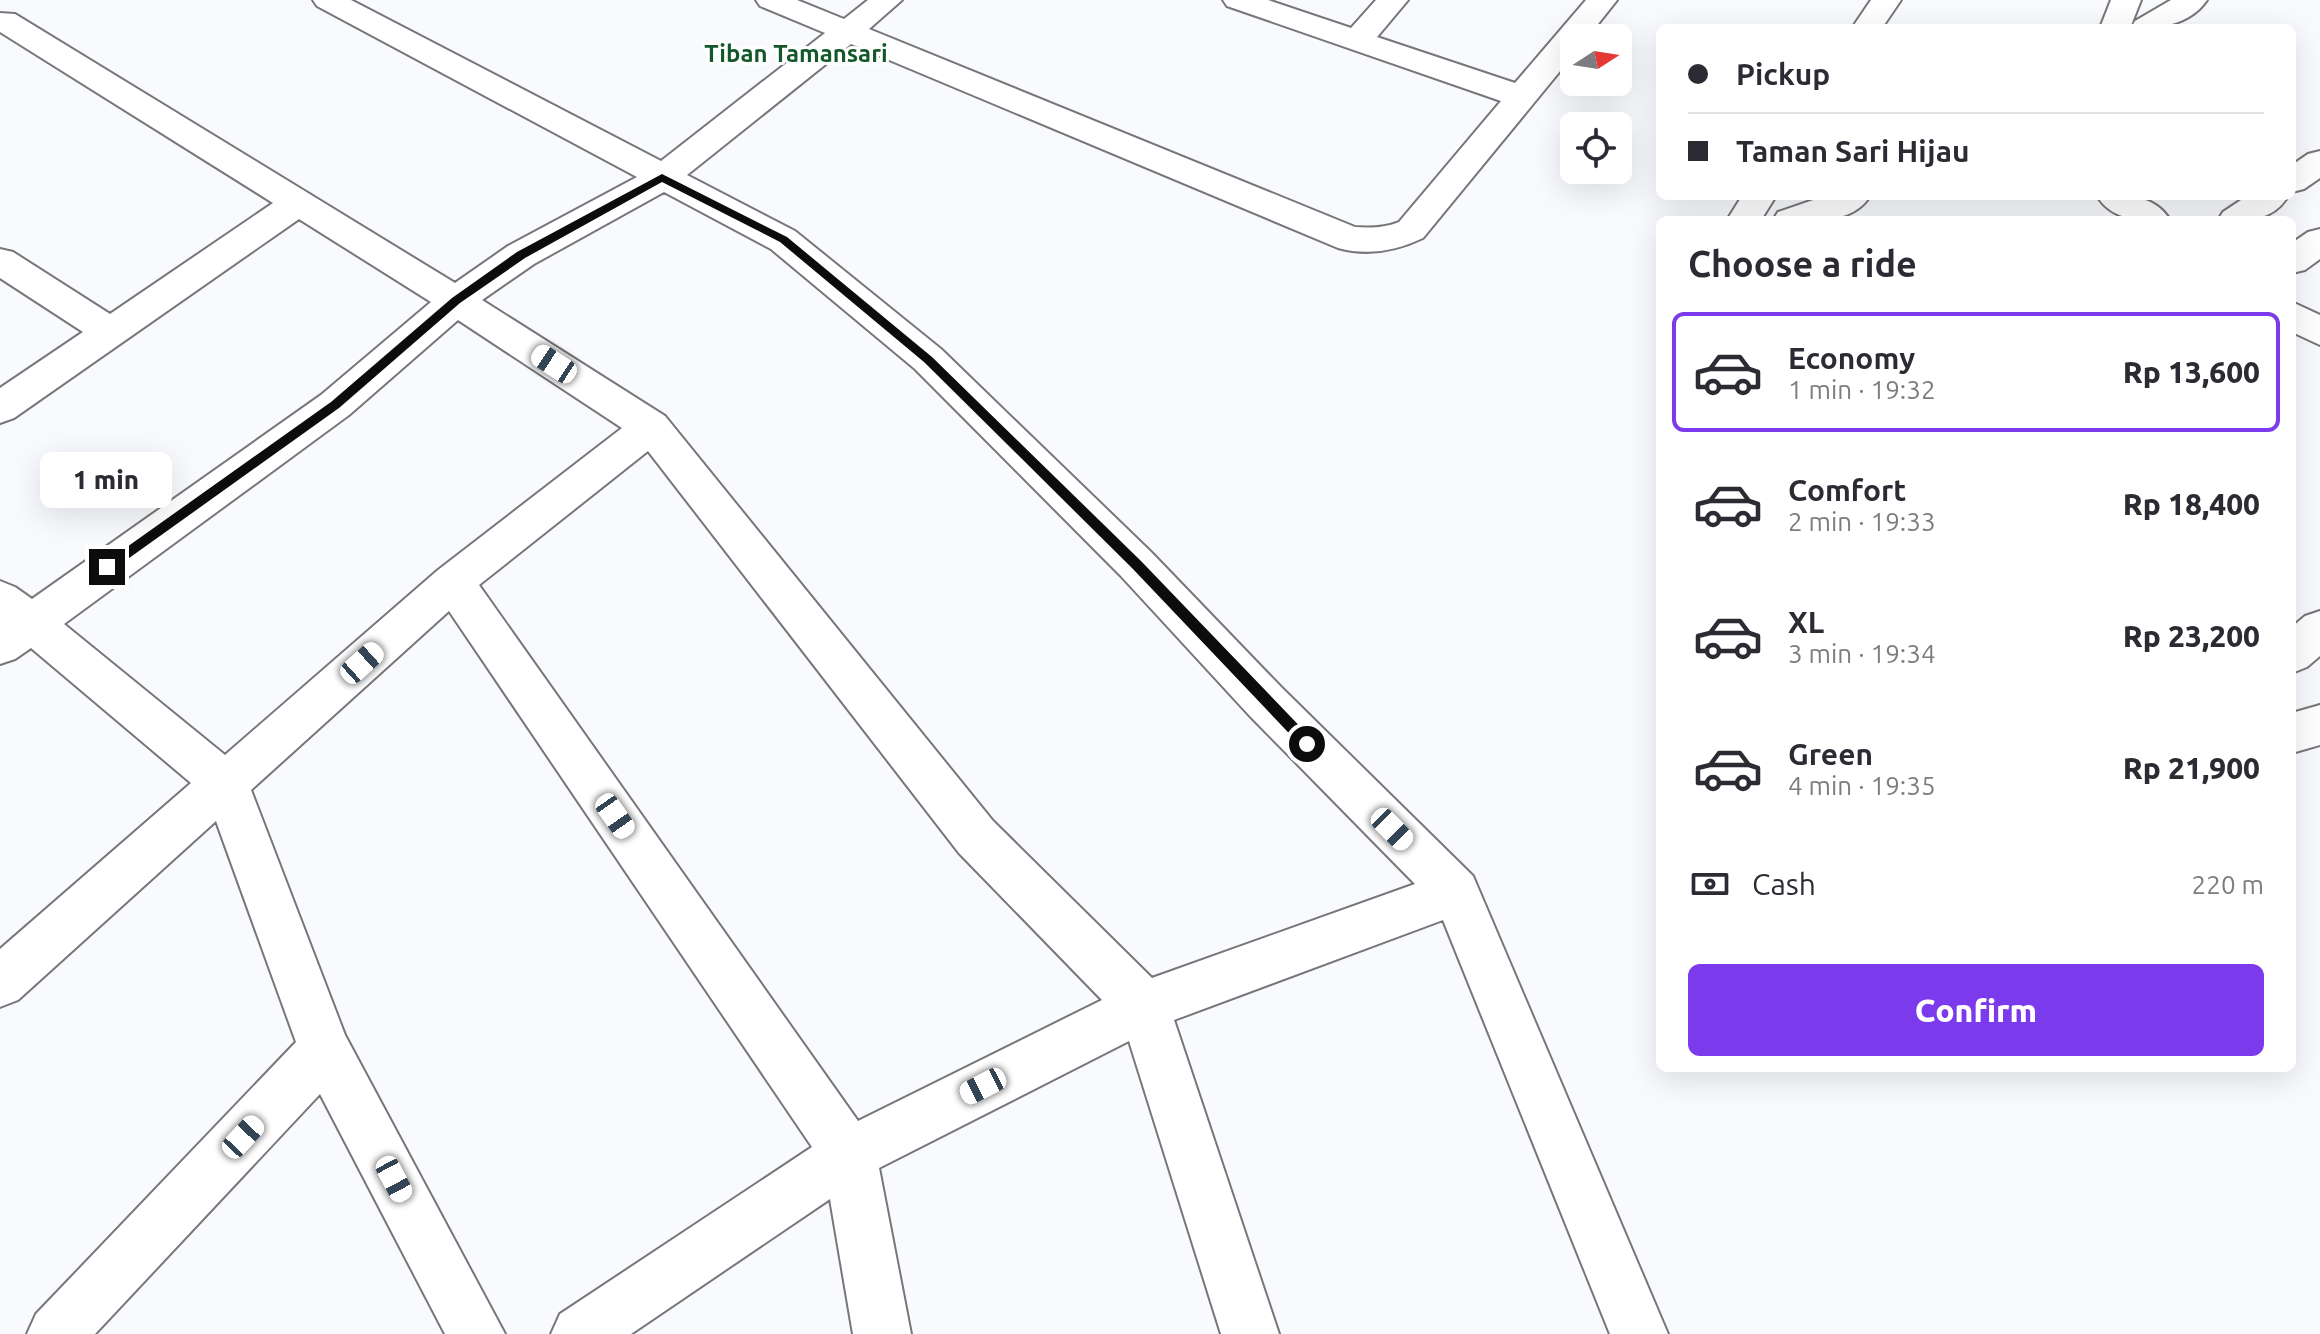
<!DOCTYPE html>
<html lang="en">
<head>
<meta charset="utf-8">
<style>
	:root { --surface:#fff; --page:#f2f2f3; --text:#2b2b33; --muted:#7c7c81; --line:#e1e1e2; --accent:#7c3aed }
	body { margin:0; font-family:Ubuntu,sans-serif; background:var(--page); color:var(--text); height:100vh; display:flex; flex-direction:column; font-size:30px; white-space:nowrap }
	* { box-sizing:border-box; margin:0 }
	p { font-size:26px; color:var(--muted) }
	.icon { flex:none; width:44px; height:44px; fill:none; stroke:currentColor; stroke-width:2; stroke-linecap:round; stroke-linejoin:round }
	.map { position:relative; flex:1; overflow:hidden }
	.panel { position:absolute; left:1656px; top:216px; width:640px; height:856px; display:flex; flex-direction:column; background:var(--surface); border-radius:12px; box-shadow:0 8px 32px #0002 }
	.panel>* { flex:none }
	.guide { position:absolute; left:1656px; top:24px; width:640px; height:176px; border-radius:12px; box-shadow:0 8px 32px #0002; display:grid; align-content:center; height:176px; padding:0 32px; background:var(--surface) }
	.needle { width:52px; rotate:78deg }
	.fabs { position:absolute; left:1560px; top:24px; display:grid; gap:16px }
	.fabs a { display:grid; place-items:center; width:72px; height:72px; border-radius:12px; background:var(--surface); box-shadow:0 8px 32px #0002; font-size:40px }
	.end { position:absolute; width:36px; height:36px; margin:-18px; border:10px solid #0c0c0d; background:#fff; box-shadow:0 0 0 4px #fff }
	.from { border-radius:50% }
	.bubble { position:absolute; height:56px; border-radius:12px; background:var(--surface); box-shadow:0 8px 32px #0002; font-size:26px; font-weight:800; line-height:56px; text-align:center }
	.car { position:absolute; width:24px; height:48px; margin:-24px -12px; border-radius:10px; box-shadow:0 0 6px 2px #0007; background:linear-gradient(#fff 24%,#345 0 40%,#fff 0 76%,#345 0 86%,#fff 0) }
	.guide b { display:flex; align-items:center; gap:28px; height:76px; font-size:30px }
	.guide b+b { border-top:2px solid var(--line) }
	.guide i { width:20px; height:20px; background:var(--text) }
	ul { padding:0; list-style:none }
	li { display:flex; align-items:center; gap:24px; height:120px; margin:0 16px 12px; padding:0 16px; border:4px solid transparent; border-radius:12px }
	li div { flex:1 }
	li b { display:block; font-size:30px }
	li em { font-style:normal; font-weight:800 }
	li.active { border-color:var(--accent) }
	li>.icon { width:72px; height:72px; stroke-width:1.5 }
	h2 { padding:0 32px; font-size:36px; line-height:96px }
	.pay { display:flex; align-items:center; gap:20px; height:88px; padding:0 32px; font-size:30px }
	.pay p { margin-inline-start:auto }
	.cta { display:flex; gap:16px; margin-top:auto; padding:16px 32px }
	.cta a { flex:1; height:92px; border-radius:12px; background:var(--accent); color:#fff; font-size:32px; font-weight:800; line-height:92px; text-align:center }
	.map>svg:first-child { display:block }
</style>
</head>
<body>
<div class="map">
<svg width="2320" height="1334" viewBox="0 0 2320 1334">
	<rect width="100%" height="100%" fill="#f9fafe"/>
	<g fill="none" stroke-linecap="round" stroke-linejoin="round">
		<defs>
			<path id="minor" d="M 313,0 L 351,0 L 661,161 L 825,33 L 760,6 L 756,0 L 797,0 L 844,19 L 868,0 L 902,0 L 869,29 L 1355,227 C 1370,228 1384,228 1399,222 L 1501,101 L 1227,6 L 1223,0 L 1268,0 L 1351,28 L 1376,0 L 1408,0 L 1377,37 L 1515,83 L 1586,0 L 1617,0 L 1587,38 L 1574,38 L 1574,54 L 1423,238 C 1396,251 1367,256 1338,248 L 851,44 L 687,175 L 795,231 L 941,349 L 1151,552 L 1281,687 L 1473,876 L 1668,1334 L 1610,1334 L 1443,920 L 1174,1020 L 1279,1334 L 1221,1334 L 1129,1041 L 879,1168 L 911,1334 L 853,1334 L 830,1199 L 631,1334 L 551,1334 L 560,1314 L 812,1147 L 449,611 L 251,790 L 345,1035 L 505,1334 L 445,1334 L 320,1094 L 95,1334 L 27,1334 L 36,1314 L 296,1042 L 216,821 L 18,1000 L 0,1007 L 0,949 L 191,783 L 31,648 L 15,659 L 0,664 L 0,581 L 15,587 L 32,599 L 321,395 L 431,302 L 299,219 L 14,418 L 0,423 L 0,388 L 83,332 L 0,278 L 0,249 L 13,252 L 110,314 L 273,203 L 0,32 L 0,13 L 15,14 L 455,283 L 508,246 L 637,177 L 317,6 ZM 664,192 L 771,249 L 915,369 L 1121,576 L 1249,715 L 1415,884 L 1152,978 L 993,821 L 665,416 L 482,300 L 534,264 ZM 458,320 L 622,428 L 438,570 L 225,755 L 64,624 L 349,415 ZM 648,451 L 959,853 L 1102,1000 L 858,1121 L 479,585 Z
				M 1871,0 L 1901,0 L 1882,28 L 1852,28 Z
				M 2111,0 L 2141,0 L 2130,28 L 2100,28 Z
				M 2171,0 L 2207,0 C 2189,26 2159,28 2131,28 L 2135,21 Z
				M 2320,151 L 2320,178 L 2304,189 L 2292,192 L 2292,165 L 2308,154 Z
				M 1742,196 L 1776,196 L 1761,220 L 1727,220 Z
				M 1825,196 L 1870,196 C 1851,227 1804,220 1773,220 L 1778,212 Z
				M 2097,196 C 2124,196 2154,193 2170,220 C 2143,220 2114,223 2097,196 Z
				M 2247,196 L 2288,196 C 2272,223 2245,220 2218,220 L 2223,212 Z
				M 2320,229 L 2320,259 L 2305,270 L 2292,273 L 2292,243 L 2308,232 Z
				M 2292,302 L 2320,315 L 2320,345 L 2292,332 Z
				M 2320,611 L 2320,656 L 2307,667 L 2292,673 L 2292,627 L 2305,616 Z
				M 2320,705 L 2320,745 L 2292,753 L 2292,713 Z"/>
		</defs>
		<use href="#minor" stroke="#77777b" stroke-width="4"/>
		<use href="#minor" fill="#fff" fill-rule="evenodd"/>
	</g>
	<path fill="#0c0c0d" d="M 662,174 L 787,237 L 932,357 L 1141,561 L 1312,739 L 1312,748 L 1303,748 L 1132,568 L 924,362 L 780,242 L 662,182 L 525,258 L 460,303 L 339,408 L 111,571 L 103,571 L 103,564 L 331,402 L 452,298 L 517,252 Z"/>
	<g text-anchor="middle" dominant-baseline="central" stroke-width="6" stroke-linejoin="round" paint-order="stroke">
		<g font-size="24" font-weight="bold" fill="#12582b" stroke="#fff">
			<text x="796" y="53">Tiban Tamansari</text>
		</g>
	</g>
</svg>
<div class="fabs">
<a><svg class="needle" viewBox="-14 -14 28 28"><path d="M0-13l5 13h-10z" fill="#e53935"/><path d="M0 13l5-13h-10z" fill="#7c7c81"/></svg></a>
<a><svg class="icon" aria-label="locate" viewBox="0 0 24 24"><circle cx="12" cy="12" r="6"/><path d="M12 2v4M12 18v4M2 12h4M18 12h4"/></svg></a>
</div>
<i class="end from" style="left:1307px;top:744px"></i>
<i class="end" style="left:107px;top:567px"></i>
<div class="bubble" style="left:40px;top:452px;width:132px">1 min</div>
<i class="car" style="left:554px;top:364px;rotate:303deg"></i>
<i class="car" style="left:362px;top:663px;rotate:48deg"></i>
<i class="car" style="left:615px;top:816px;rotate:145deg"></i>
<i class="car" style="left:1392px;top:829px;rotate:135deg"></i>
<i class="car" style="left:983px;top:1086px;rotate:243deg"></i>
<i class="car" style="left:243px;top:1137px;rotate:43deg"></i>
<i class="car" style="left:394px;top:1179px;rotate:152deg"></i>
<div class="guide">
<b><i class="from"></i>Pickup</b>
<b><i></i>Taman Sari Hijau</b>
</div>
<section class="panel">
<h2>Choose a ride</h2>
<ul>
<li class="active"><svg class="icon" aria-label="car" viewBox="0 0 24 24"><path d="M5 17H2v-5l4-1 3-4h7l3 4 3 1v5h-3M9 17h6M6 11h13"/><circle cx="7" cy="17" r="2"/><circle cx="17" cy="17" r="2"/></svg><div><b>Economy</b><p>1 min · 19:32</p></div><em>Rp 13,600</em></li>
<li><svg class="icon" aria-label="car" viewBox="0 0 24 24"><path d="M5 17H2v-5l4-1 3-4h7l3 4 3 1v5h-3M9 17h6M6 11h13"/><circle cx="7" cy="17" r="2"/><circle cx="17" cy="17" r="2"/></svg><div><b>Comfort</b><p>2 min · 19:33</p></div><em>Rp 18,400</em></li>
<li><svg class="icon" aria-label="car" viewBox="0 0 24 24"><path d="M5 17H2v-5l4-1 3-4h7l3 4 3 1v5h-3M9 17h6M6 11h13"/><circle cx="7" cy="17" r="2"/><circle cx="17" cy="17" r="2"/></svg><div><b>XL</b><p>3 min · 19:34</p></div><em>Rp 23,200</em></li>
<li><svg class="icon" aria-label="car" viewBox="0 0 24 24"><path d="M5 17H2v-5l4-1 3-4h7l3 4 3 1v5h-3M9 17h6M6 11h13"/><circle cx="7" cy="17" r="2"/><circle cx="17" cy="17" r="2"/></svg><div><b>Green</b><p>4 min · 19:35</p></div><em>Rp 21,900</em></li>
</ul>
<div class="pay"><svg class="icon" aria-label="cash" viewBox="0 0 24 24"><path d="M3 7h18v10H3z"/><circle cx="12" cy="12" r="2"/></svg>Cash<p>220 m</p></div>
<div class="cta"><a>Confirm</a></div>
</section>
</div>
</body>
</html>
